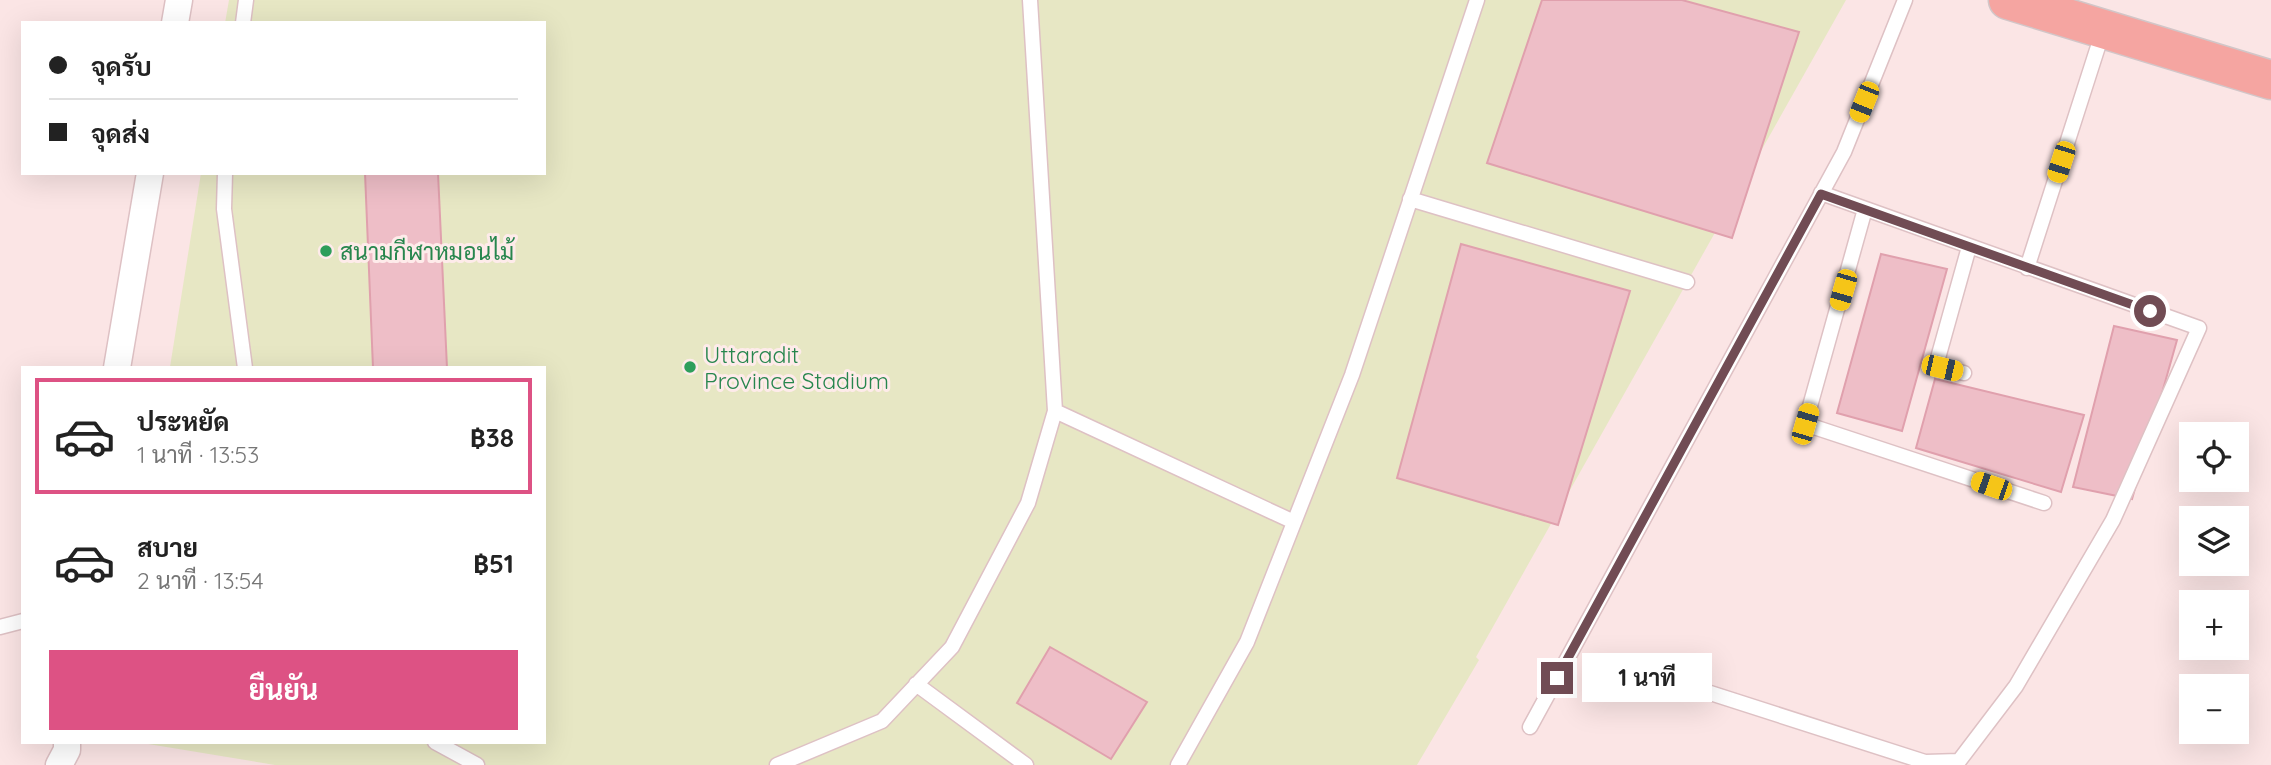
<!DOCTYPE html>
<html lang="th">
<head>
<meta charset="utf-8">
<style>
	:root { --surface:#fff; --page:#f2f2f2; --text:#222; --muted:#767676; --line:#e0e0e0; --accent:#dd5284 }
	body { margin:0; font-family:Quicksand,Sarabun,sans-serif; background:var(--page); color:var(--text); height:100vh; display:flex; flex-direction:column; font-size:26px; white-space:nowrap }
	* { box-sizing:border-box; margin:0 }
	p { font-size:23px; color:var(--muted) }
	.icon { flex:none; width:38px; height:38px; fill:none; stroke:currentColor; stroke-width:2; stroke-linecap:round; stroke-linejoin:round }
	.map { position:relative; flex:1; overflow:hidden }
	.details { position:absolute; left:21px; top:366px; width:525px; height:378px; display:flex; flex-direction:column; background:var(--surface); border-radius:0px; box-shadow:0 7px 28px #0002 }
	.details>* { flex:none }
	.hud { position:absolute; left:21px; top:21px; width:525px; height:154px; border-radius:0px; box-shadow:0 7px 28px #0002; display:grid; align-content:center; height:154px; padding:0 28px; background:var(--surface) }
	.controls { position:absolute; left:2179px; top:422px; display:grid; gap:14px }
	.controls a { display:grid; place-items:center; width:70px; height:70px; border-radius:0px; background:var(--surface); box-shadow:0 7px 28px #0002; font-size:35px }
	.end { position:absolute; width:32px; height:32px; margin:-16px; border:9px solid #714c54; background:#fff; box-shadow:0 0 0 4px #fff }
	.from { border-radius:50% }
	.bubble { position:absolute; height:49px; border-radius:0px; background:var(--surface); box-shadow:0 7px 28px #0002; font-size:23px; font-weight:700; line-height:49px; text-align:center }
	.car { position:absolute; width:21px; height:42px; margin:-21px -10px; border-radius:9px; box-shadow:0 0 5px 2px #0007; background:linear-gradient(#f5c518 24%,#345 0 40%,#f5c518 0 76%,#345 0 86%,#f5c518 0) }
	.hud b { display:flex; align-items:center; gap:24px; height:66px; font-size:26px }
	.hud b+b { border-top:2px solid var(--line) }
	.hud i { width:18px; height:18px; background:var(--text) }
	ul { padding:12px 0 0; list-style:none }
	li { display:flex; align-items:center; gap:21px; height:116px; margin:0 14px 10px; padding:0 14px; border:4px solid transparent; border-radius:0px }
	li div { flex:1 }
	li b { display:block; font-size:26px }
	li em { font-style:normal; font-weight:700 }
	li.selected { border-color:var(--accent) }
	li>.icon { width:63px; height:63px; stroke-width:1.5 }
	.button { display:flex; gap:14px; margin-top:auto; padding:14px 28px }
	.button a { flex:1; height:80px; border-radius:0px; background:var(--accent); color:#fff; font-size:28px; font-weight:700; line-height:80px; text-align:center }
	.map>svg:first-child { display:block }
</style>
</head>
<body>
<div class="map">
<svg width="2271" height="765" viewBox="0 0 2271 765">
	<rect width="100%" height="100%" fill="#fbe5e5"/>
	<path fill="#e7e7c4" d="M 229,0 L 1846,0 L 1476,657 L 1479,660 L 1417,765 L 275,765 L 136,742 L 544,742 L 544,368 L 170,367 L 201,173 L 544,173 L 544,23 L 225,23 Z"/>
	<path fill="#eebec7" stroke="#e0a0ad" stroke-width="2" d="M 1542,0 L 1682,0 L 1799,32 L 1732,238 L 1487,163 Z
		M 365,173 L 438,173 L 447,368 L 373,368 Z
		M 1461,244 L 1630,291 L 1558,525 L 1397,478 Z
		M 1881,254 L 1947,269 L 1902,431 L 1837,413 Z
		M 2114,326 L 2177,340 L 2132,499 L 2073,487 Z
		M 1935,379 L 2084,415 L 2061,492 L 1916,448 Z
		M 1050,647 L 1147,702 L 1111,759 L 1017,703 Z"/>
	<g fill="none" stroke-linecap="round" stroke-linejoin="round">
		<defs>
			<path id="lane" d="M 243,23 L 246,0
				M 225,173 L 224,209 L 245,368
				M 1410,199 L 1687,282
				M 1865,209 L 1805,424 L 2044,503
				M 2027,268 L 2103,31
				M 1964,373 L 1942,368 L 1938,358 L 1969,247
				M 1055,411 L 1294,522
				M 0,627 L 23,621
				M 1623,665 L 1925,762 L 1959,761 L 2016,686 L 2113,520 L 2199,328 L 1821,193
				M 916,684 L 1026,765
				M 1530,727 L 1844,152 L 1905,0
				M 435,742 L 477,765
				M 777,765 L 882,721 L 952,647 L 1028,503 L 1055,411 L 1030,0
				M 1178,765 L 1247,642 L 1352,375 L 1477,0"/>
			<path id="street" d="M 175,23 L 179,0
				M 117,368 L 150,173
				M 59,765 L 67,750 L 67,742"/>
			<path id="primary" d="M 2008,0 L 2271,80"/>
		</defs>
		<use href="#lane" stroke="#dec1c4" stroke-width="17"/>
		<use href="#street" stroke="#dec1c4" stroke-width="29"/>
		<use href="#primary" stroke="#d2c6c8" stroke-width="41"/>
		<use href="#lane" stroke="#fff" stroke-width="14"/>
		<use href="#street" stroke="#fff" stroke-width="26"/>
		<use href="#primary" stroke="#f5a5a1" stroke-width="38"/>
	</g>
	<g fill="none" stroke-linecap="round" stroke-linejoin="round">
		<path stroke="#714c54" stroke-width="9" d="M 1557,678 L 1821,194 L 2150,311"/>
	</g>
	<g fill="#2e9e5b" stroke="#feebea" stroke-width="2.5">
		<circle cx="326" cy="251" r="7"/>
		<circle cx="690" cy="367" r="7"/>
	</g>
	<g text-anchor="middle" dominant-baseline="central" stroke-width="6" stroke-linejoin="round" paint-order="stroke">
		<g font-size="23" fill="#27864d" stroke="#feebea" text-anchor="start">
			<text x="340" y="251">สนามกีฬาหมอนไม้</text>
			<text x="704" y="354">Uttaradit<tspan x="704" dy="26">Province Stadium</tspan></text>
		</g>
	</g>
</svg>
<div class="controls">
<a><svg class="icon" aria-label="locate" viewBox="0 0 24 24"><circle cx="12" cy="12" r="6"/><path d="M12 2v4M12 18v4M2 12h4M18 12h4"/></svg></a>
<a><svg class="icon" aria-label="layers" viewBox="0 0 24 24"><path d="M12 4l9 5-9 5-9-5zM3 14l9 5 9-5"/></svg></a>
<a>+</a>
<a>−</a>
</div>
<i class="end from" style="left:2150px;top:311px"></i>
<i class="end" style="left:1557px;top:678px"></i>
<div class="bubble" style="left:1582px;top:653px;width:130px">1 นาที</div>
<i class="car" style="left:1864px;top:102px;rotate:202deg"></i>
<i class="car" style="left:2061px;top:162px;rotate:198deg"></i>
<i class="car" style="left:1843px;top:290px;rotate:196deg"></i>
<i class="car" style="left:1942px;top:368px;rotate:103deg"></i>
<i class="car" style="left:1805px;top:424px;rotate:16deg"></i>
<i class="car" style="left:1991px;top:486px;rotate:289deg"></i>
<div class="hud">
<b><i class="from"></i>จุดรับ</b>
<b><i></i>จุดส่ง</b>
</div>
<section class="details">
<ul>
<li class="selected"><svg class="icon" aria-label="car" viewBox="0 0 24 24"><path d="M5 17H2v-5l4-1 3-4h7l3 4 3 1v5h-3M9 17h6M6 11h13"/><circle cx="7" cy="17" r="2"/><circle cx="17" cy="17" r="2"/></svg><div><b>ประหยัด</b><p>1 นาที · 13:53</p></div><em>฿38</em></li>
<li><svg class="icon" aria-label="car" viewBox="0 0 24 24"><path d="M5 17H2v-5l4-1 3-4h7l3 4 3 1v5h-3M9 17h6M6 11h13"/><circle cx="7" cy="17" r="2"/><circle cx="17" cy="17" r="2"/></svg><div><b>สบาย</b><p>2 นาที · 13:54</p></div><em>฿51</em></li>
</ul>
<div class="button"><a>ยืนยัน</a></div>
</section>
</div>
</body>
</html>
